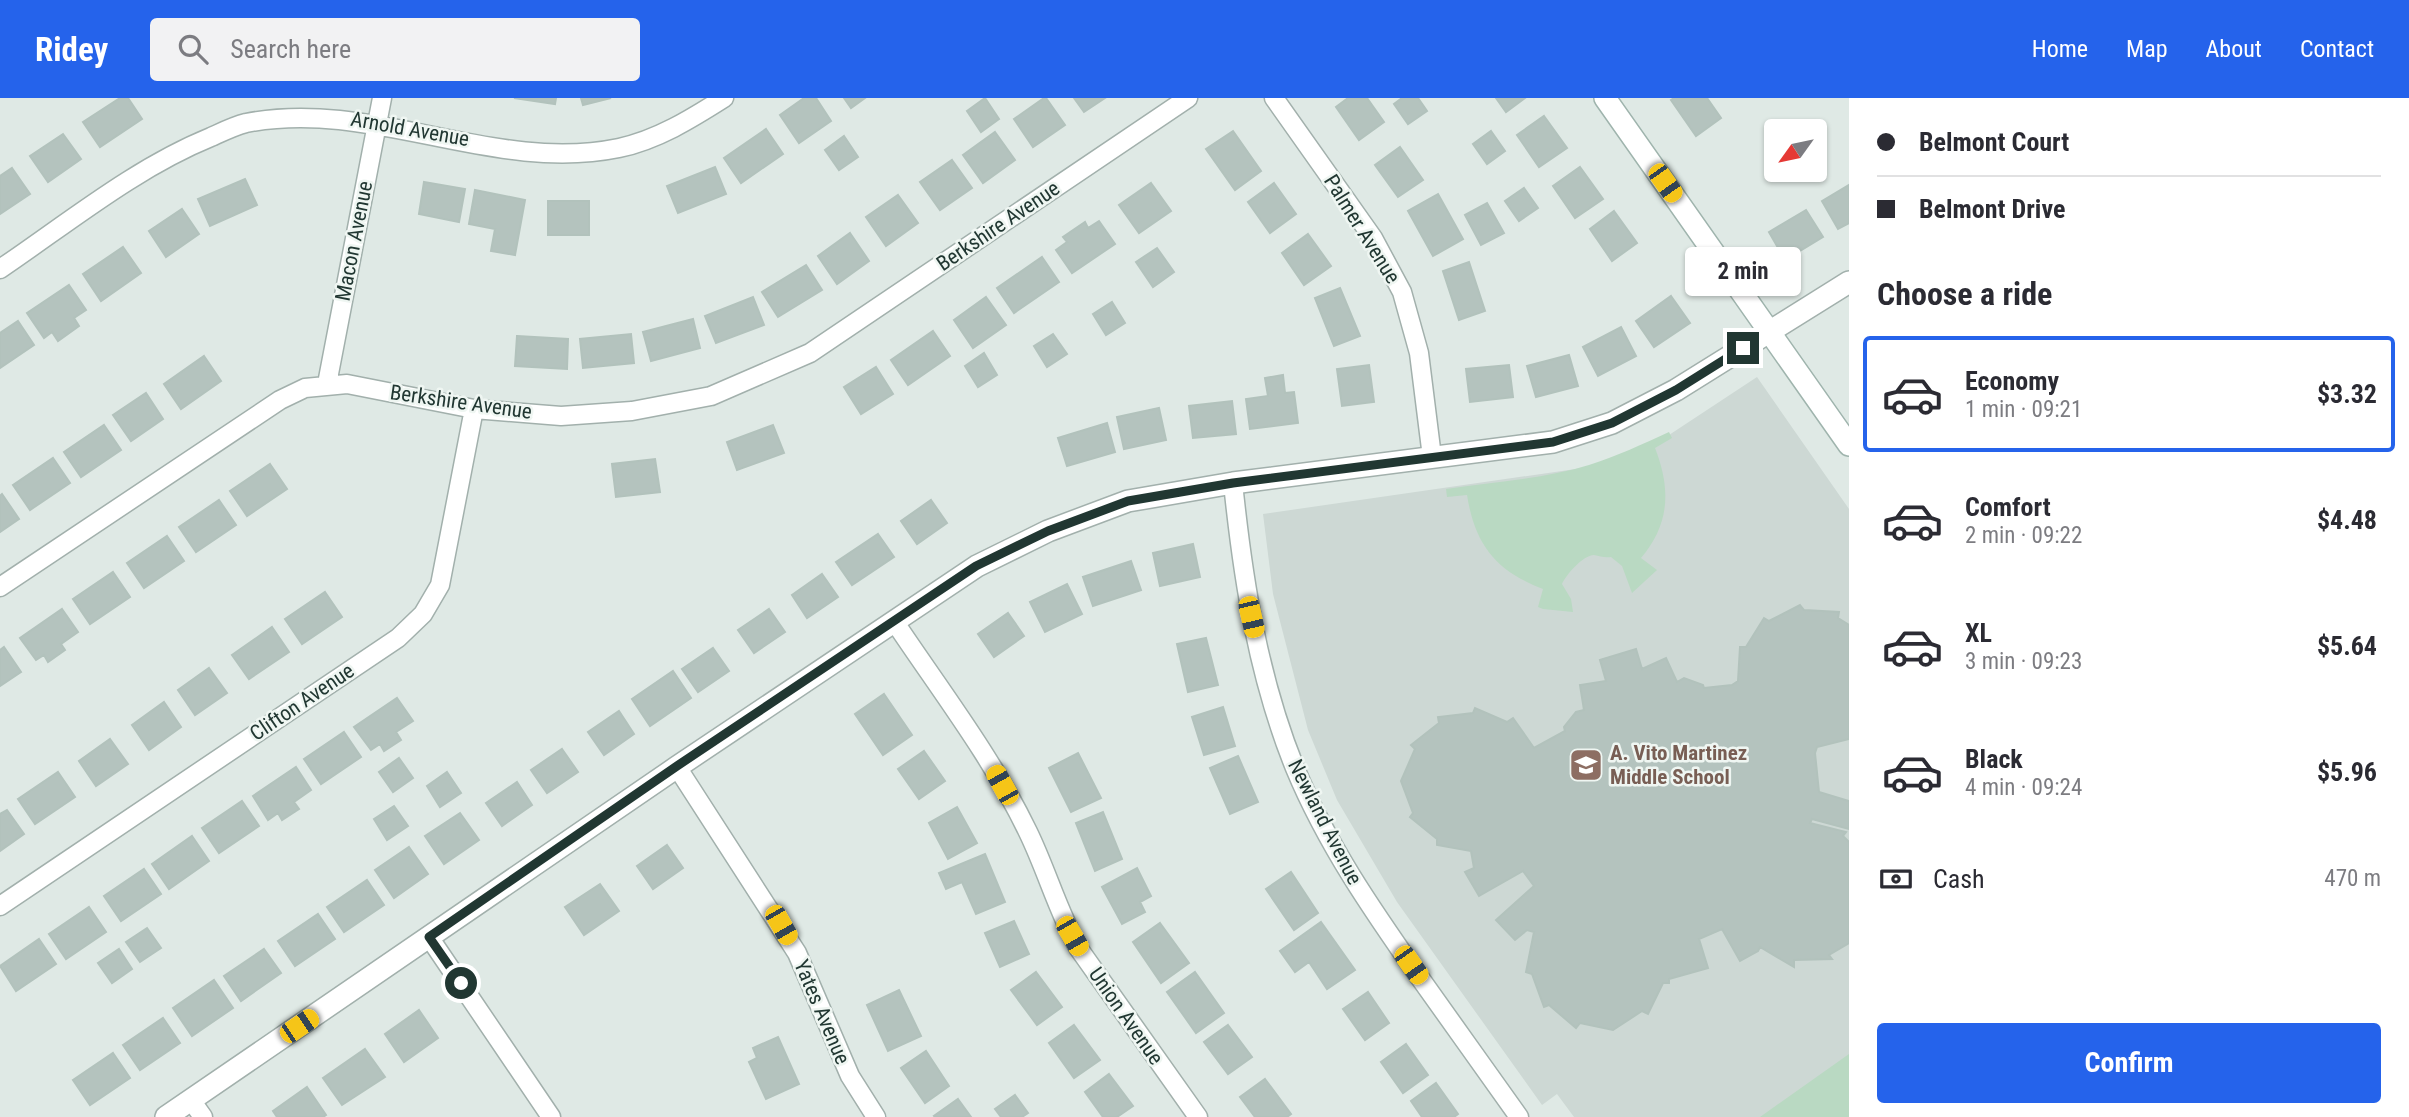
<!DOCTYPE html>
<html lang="en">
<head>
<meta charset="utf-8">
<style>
	:root { --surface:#fff; --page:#f2f2f3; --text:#2b2b33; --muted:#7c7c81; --line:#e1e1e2; --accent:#2563eb }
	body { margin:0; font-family:"Roboto Condensed",sans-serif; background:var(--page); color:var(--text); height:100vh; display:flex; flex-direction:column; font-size:26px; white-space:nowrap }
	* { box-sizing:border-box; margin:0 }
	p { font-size:23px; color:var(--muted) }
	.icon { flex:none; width:38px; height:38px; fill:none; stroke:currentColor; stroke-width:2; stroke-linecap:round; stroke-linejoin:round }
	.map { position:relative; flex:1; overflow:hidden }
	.panel { display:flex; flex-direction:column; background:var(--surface); width:560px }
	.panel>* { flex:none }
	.top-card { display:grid; align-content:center; height:154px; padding:0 28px; background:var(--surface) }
	.needle { width:46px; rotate:237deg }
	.fabs { position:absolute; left:1764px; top:21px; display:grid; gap:14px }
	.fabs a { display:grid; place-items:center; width:63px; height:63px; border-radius:7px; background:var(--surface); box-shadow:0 2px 5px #0004; font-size:35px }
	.end { position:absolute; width:32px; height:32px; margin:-16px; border:9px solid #213732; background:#fff; box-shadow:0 0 0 4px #fff }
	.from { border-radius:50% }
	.bubble { position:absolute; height:49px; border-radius:7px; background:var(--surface); box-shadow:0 2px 5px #0004; font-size:23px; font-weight:700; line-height:49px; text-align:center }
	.car { position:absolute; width:21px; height:42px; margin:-21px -10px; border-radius:9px; box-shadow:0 0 5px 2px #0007; background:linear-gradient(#f5c518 24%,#345 0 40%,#f5c518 0 76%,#345 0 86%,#f5c518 0) }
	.top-card b { display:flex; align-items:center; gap:24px; height:66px; font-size:26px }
	.top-card b+b { border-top:2px solid var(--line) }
	.top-card i { width:18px; height:18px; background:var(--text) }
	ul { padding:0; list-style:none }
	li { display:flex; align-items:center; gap:21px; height:116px; margin:0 14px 10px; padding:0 14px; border:4px solid transparent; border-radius:7px }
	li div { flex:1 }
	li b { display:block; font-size:26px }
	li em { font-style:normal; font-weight:700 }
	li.on { border-color:var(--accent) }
	li>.icon { width:63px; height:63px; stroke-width:1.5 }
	h2 { padding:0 28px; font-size:32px; line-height:84px }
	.pay { display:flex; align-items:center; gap:18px; height:77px; padding:0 28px; font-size:26px }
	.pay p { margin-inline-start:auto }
	.primary-button { display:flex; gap:14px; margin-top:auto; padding:14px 28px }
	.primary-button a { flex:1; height:80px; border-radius:7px; background:var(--accent); color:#fff; font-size:28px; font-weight:700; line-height:80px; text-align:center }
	header { display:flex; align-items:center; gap:42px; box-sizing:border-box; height:98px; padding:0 35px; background:var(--accent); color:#fff }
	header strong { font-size:33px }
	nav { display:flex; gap:38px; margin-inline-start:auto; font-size:24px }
	.search { width:490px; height:63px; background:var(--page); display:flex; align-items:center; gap:18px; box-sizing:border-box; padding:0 24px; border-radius:7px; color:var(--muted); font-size:26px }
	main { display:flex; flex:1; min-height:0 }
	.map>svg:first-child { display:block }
</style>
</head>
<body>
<header>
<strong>Ridey</strong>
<div class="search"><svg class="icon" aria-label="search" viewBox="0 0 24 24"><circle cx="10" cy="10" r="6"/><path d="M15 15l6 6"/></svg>Search here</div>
<nav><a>Home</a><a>Map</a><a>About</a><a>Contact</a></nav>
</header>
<main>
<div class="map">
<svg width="1849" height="1019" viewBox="0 0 1849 1019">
	<rect width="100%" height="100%" fill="#dfe9e5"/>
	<path fill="#cdd8d4" d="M 1757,279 L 1849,411 L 1849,1019 L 1574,1019 L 1557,996 L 1542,1007 L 1397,804 L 1337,702 L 1308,632 L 1273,496 L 1263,416 L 1610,366 L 1669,337 Z"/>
	<path fill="#b9d9c2" d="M 1669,334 L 1672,340 L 1655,350 C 1671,391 1670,426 1641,460 L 1657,472 L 1632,495 L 1622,468 L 1611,459 C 1604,460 1600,458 1594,457 C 1583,457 1566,477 1562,486 L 1571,501 L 1573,514 L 1543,511 L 1538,509 L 1543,491 C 1496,473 1475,447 1467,397 L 1447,399 L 1446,391 C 1493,384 1543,381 1589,367 C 1617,358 1643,346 1669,334 Z
		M 1849,956 L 1849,1019 L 1760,1019 Z"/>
	<path fill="#b4c3be" stroke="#b2c2bc" stroke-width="2" d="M 120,0 L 128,0 L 142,21 L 100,49 L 83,24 Z
		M 514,0 L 556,0 L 555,6 Z
		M 581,0 L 611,0 L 583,7 Z
		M 804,0 L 816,0 L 831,23 L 799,45 L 780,17 Z
		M 844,0 L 865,0 L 851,10 Z
		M 985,0 L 999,21 L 981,34 L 967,13 Z
		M 1044,0 L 1046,0 L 1065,27 L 1033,49 L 1014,21 Z
		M 1074,0 L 1105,0 L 1084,14 Z
		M 1348,0 L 1367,0 L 1384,24 L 1359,42 L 1336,9 Z
		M 1402,0 L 1418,0 L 1427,13 L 1408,26 L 1394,6 Z
		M 1496,0 L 1525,0 L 1506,14 Z
		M 1674,0 L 1707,0 L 1721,20 L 1696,38 L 1671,2 Z
		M 1544,18 L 1567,50 L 1539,69 L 1517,37 Z
		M 766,31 L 783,56 L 741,85 L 724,60 Z
		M 1233,33 L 1261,73 L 1235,92 L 1206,51 Z
		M 1491,33 L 1505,53 L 1487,66 L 1473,46 Z
		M 995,34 L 1015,62 L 983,85 L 963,57 Z
		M 63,36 L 81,61 L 48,84 L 30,58 Z
		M 844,38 L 858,59 L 839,72 L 825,52 Z
		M 1400,49 L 1423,82 L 1398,99 L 1375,67 Z
		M 952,62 L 972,90 L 940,112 L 920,84 Z
		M 715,69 L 726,96 L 678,115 L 667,88 Z
		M 1580,69 L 1603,101 L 1575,120 L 1553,88 Z
		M 12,70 L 30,96 L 0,116 L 0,78 Z
		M 245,81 L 257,107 L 210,128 L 198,101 Z
		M 424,84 L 465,91 L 459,124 L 419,116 Z
		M 1151,85 L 1171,113 L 1139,135 L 1119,107 Z
		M 1274,85 L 1296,116 L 1270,135 L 1248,104 Z
		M 1849,87 L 1849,125 L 1838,131 L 1822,103 Z
		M 1524,90 L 1538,110 L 1519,123 L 1505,103 Z
		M 475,92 L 525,102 L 515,157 L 491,153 L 495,131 L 469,126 Z
		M 1438,96 L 1463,141 L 1433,158 L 1408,113 Z
		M 898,97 L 918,125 L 886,148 L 866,119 Z
		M 548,103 L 589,103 L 589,137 L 548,137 Z
		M 1487,105 L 1504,135 L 1481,147 L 1465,117 Z
		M 182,111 L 199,136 L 166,159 L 149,133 Z
		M 1806,112 L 1823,139 L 1785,162 L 1769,134 Z
		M 1614,113 L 1637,145 L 1612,163 L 1590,131 Z
		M 1099,123 L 1115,146 L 1072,175 L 1056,152 L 1067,144 L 1063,139 L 1085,124 L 1088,130 Z
		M 850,135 L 869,163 L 837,186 L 818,158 Z
		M 1308,136 L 1331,168 L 1304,187 L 1282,155 Z
		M 123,149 L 141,175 L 101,203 L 83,176 Z
		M 1157,150 L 1174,174 L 1153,189 L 1136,164 Z
		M 1042,159 L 1059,184 L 1014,215 L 997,190 Z
		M 1469,164 L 1485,213 L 1459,222 L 1443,173 Z
		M 806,167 L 822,192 L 778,219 L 762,194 Z
		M 69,187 L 86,212 L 74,220 L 79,228 L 58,243 L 52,234 L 44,240 L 27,215 Z
		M 1340,190 L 1360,238 L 1334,248 L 1315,200 Z
		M 1671,198 L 1690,225 L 1654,249 L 1636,223 Z
		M 753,199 L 764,227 L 716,245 L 705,218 Z
		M 986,199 L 1006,227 L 973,250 L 954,222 Z
		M 1112,204 L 1125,225 L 1106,237 L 1093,216 Z
		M 693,221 L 700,250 L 651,263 L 643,234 Z
		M 18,223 L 34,247 L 0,270 L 0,235 Z
		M 1621,229 L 1636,258 L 1598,278 L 1583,249 Z
		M 933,233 L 950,258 L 908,287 L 891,262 Z
		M 631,236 L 634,265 L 583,270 L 580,241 Z
		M 1053,236 L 1067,256 L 1047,269 L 1034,248 Z
		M 517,238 L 568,241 L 567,271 L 515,268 Z
		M 984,255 L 997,277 L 978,289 L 965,268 Z
		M 1569,257 L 1578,288 L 1536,299 L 1527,268 Z
		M 204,258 L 221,283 L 181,311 L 164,286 Z
		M 1369,267 L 1374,304 L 1342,308 L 1337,271 Z
		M 1509,267 L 1513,299 L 1470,304 L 1466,271 Z
		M 876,269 L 893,296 L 861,316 L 844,289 Z
		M 1283,277 L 1285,295 L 1294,294 L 1298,325 L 1250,331 L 1246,301 L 1268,298 L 1265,280 Z
		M 146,295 L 163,321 L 131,343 L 113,317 Z
		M 1232,303 L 1236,336 L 1193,340 L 1189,308 Z
		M 1159,310 L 1166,342 L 1124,351 L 1117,319 Z
		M 1107,325 L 1115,354 L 1067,368 L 1058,340 Z
		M 104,327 L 121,352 L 81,379 L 64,354 Z
		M 773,327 L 784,355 L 737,372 L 727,344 Z
		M 53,360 L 70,385 L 30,412 L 13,387 Z
		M 655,361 L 660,394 L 616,399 L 612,366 Z
		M 270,366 L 287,391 L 247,418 L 230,393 Z
		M 2,396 L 19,421 L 0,434 L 0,398 Z
		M 219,402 L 236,427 L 196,454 L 179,429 Z
		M 931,402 L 947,425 L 917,446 L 901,423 Z
		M 878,436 L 894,459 L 852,487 L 836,464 Z
		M 167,438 L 184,463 L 144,490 L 127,465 Z
		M 1193,446 L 1200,479 L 1160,488 L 1153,455 Z
		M 1131,463 L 1141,492 L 1093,508 L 1083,479 Z
		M 113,474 L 130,499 L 90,526 L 73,501 Z
		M 822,476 L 838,499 L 807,520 L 792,497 Z
		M 1067,486 L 1082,516 L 1045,534 L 1030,504 Z
		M 325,494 L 342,519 L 302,546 L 285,521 Z
		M 1800,507 L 1804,512 L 1839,514 L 1838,520 L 1849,527 L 1849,641 L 1817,649 L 1815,655 L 1819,694 L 1849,703 L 1849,731 L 1812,721 L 1810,725 L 1846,734 L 1843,738 L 1849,744 L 1849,845 L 1829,857 L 1832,861 L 1794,862 L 1794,869 L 1760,849 L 1758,853 L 1740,863 L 1722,831 L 1699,841 L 1708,870 L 1669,881 L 1669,885 L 1663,885 L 1648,916 L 1642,913 L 1613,932 L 1580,925 L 1576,930 L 1549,907 L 1544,909 L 1532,876 L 1526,874 L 1534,834 L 1527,832 L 1515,842 L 1496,822 L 1534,788 L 1523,773 L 1479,798 L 1465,774 L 1474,770 L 1471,753 L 1437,747 L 1437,741 L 1410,719 L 1413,715 L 1401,683 L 1415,651 L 1411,647 L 1439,625 L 1438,619 L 1473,615 L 1475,610 L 1507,624 L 1513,620 L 1534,650 L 1565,633 L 1564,629 L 1576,614 L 1584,612 L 1580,587 L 1606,583 L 1600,562 L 1636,551 L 1642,571 L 1666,560 L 1677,584 L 1684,580 L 1703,587 L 1704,590 L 1732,587 L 1738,583 L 1740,549 L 1746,549 L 1764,520 L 1769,523 Z
		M 62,511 L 78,534 L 61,546 L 65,552 L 48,564 L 44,557 L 36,562 L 20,540 Z
		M 769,511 L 785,534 L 754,555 L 738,532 Z
		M 1008,515 L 1024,538 L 994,559 L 978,536 Z
		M 272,529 L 289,554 L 249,581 L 232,557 Z
		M 1206,540 L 1218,587 L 1188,594 L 1177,546 Z
		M 4,549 L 21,574 L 0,588 L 0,552 Z
		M 713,550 L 729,573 L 698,594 L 682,571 Z
		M 209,570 L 227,595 L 195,617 L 178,592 Z
		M 673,573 L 691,600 L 650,628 L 632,601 Z
		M 884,596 L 912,637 L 883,657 L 855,616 Z
		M 397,600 L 413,623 L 396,634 L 401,642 L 384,653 L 380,646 L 371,652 L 354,629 Z
		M 164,604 L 181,629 L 149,652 L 132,627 Z
		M 1223,609 L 1235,648 L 1204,657 L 1192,619 Z
		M 619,613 L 634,636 L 604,657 L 588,634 Z
		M 344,634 L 361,659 L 321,686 L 304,661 Z
		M 110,641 L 128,666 L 96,688 L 79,663 Z
		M 562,651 L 578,674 L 547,695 L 531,672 Z
		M 924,653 L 945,683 L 919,701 L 898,671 Z
		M 1078,655 L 1101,700 L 1071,714 L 1049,670 Z
		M 1238,658 L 1258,704 L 1230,716 L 1210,670 Z
		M 399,660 L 413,680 L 393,694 L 379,674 Z
		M 296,669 L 311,692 L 294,704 L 299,711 L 282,722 L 278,715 L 268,722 L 253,698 Z
		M 58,674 L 75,699 L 35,726 L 18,701 Z
		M 447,674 L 461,695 L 440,709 L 427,688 Z
		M 517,684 L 532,707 L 502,728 L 486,705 Z
		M 242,703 L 259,728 L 219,755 L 202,730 Z
		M 394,708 L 408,728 L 387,742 L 374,721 Z
		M 957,709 L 977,745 L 948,761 L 929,725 Z
		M 7,712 L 24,736 L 0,753 L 0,716 Z
		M 1103,714 L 1122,761 L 1095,773 L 1076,725 Z
		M 460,715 L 479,742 L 444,766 L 425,738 Z
		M 192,738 L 209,763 L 169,791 L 152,766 Z
		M 667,747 L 683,770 L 653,791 L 637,768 Z
		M 409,749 L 428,776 L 394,800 L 375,772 Z
		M 985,756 L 1005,804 L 976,816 L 962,784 L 946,791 L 939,775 Z
		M 1137,770 L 1151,798 L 1140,804 L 1145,814 L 1122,826 L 1102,789 Z
		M 144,771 L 161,796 L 121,823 L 104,798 Z
		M 1291,774 L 1318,815 L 1294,832 L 1266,791 Z
		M 367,782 L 384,807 L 344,834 L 327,809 Z
		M 600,786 L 619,813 L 584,837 L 565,809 Z
		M 89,809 L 106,834 L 66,861 L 49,836 Z
		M 318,816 L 335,841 L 295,868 L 278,843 Z
		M 1014,823 L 1029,856 L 1000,869 L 985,835 Z
		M 1321,824 L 1355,872 L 1327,891 L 1309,864 L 1295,874 L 1280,853 Z
		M 1160,825 L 1189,865 L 1161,885 L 1133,844 Z
		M 147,830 L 161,850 L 140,864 L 126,844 Z
		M 39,841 L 56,866 L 16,893 L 0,868 Z
		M 119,851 L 132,871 L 112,885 L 98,865 Z
		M 264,851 L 281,875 L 241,903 L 224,878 Z
		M 1036,874 L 1062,909 L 1037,927 L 1011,892 Z
		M 1195,874 L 1224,915 L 1196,935 L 1167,894 Z
		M 214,882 L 233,910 L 192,938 L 173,910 Z
		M 899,892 L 921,938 L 888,953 L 867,907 Z
		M 1368,894 L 1389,925 L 1365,942 L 1343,911 Z
		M 419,912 L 438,940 L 404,964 L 385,936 Z
		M 163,920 L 180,945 L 140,972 L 123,947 Z
		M 1074,927 L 1100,962 L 1074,980 L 1049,945 Z
		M 1228,927 L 1252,959 L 1228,976 L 1204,944 Z
		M 778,939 L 799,986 L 766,1001 L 749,964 L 757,960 L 753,950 Z
		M 1406,946 L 1428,977 L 1403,995 L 1381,964 Z
		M 365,951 L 385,979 L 342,1007 L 323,980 Z
		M 926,953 L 949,988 L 925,1005 L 901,970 Z
		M 113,955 L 130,980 L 90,1007 L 73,982 Z
		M 1109,976 L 1133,1008 L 1117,1019 L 1103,1019 L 1085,994 Z
		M 1265,981 L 1291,1016 L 1287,1019 L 1255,1019 L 1240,999 Z
		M 1436,985 L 1458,1016 L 1454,1019 L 1422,1019 L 1411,1003 Z
		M 307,989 L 326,1017 L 323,1019 L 277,1019 L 273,1013 Z
		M 1015,997 L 1028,1015 L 1022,1019 L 1001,1019 L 995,1011 Z
		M 958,1001 L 971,1019 L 935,1019 L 934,1018 Z"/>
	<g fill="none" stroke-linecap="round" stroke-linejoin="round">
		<defs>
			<path id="minor" d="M 1274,0 L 1373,140 L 1402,194 L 1419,255 L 1432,359
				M 0,171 C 68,125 135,70 211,39 C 222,34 234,28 246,25 C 372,0 493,76 619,50 C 657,42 691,21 724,0
				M 327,286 L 382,0
				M 1233,385 C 1243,482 1258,579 1295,670 C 1327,747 1373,813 1420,880 C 1453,926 1486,973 1519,1019
				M 0,489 L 280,302 L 305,290 L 347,286 L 474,311 L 561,318 L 632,313 L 711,298 L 810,255 L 1188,0
				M 894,523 C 940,592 992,659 1028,734 C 1047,773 1058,814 1079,851 L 1198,1019
				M 677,669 L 797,855 L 850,978 L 876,1019
				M 0,808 L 398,540 L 423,516 L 440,487 L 474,311
				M 429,839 L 551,1019
				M 191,1002 L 203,1019"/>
			<path id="tertiary" d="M 166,1019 L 677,669 L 977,468 L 1048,433 L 1128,403 L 1233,385 L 1553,344 L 1612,325 L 1676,292 L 1849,184"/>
			<path id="secondary" d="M 1605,0 L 1849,347"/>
		</defs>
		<use href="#minor" stroke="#a2b0ac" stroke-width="21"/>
		<use href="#tertiary" stroke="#a2b0ac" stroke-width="24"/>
		<use href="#secondary" stroke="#9fb4ad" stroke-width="24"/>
		<use href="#minor" stroke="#fff" stroke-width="18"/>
		<use href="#tertiary" stroke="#fff" stroke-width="21"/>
		<use href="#secondary" stroke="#fff" stroke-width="21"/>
	</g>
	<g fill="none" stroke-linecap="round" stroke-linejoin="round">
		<path stroke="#213732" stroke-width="9" d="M 461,885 L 429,839 L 677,668 L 976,468 L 1048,433 L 1128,403 L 1233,385 L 1553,344 L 1612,325 L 1676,292 L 1743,250"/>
	</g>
	<defs>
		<symbol id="school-square" viewBox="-11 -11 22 22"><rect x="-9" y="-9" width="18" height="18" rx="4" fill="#8d6e63" stroke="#eff6f2"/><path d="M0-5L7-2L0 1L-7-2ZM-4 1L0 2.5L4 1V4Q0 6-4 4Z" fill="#fff"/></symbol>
	</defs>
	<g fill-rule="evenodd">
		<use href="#school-square" x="1567" y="648" width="38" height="38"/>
	</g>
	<g text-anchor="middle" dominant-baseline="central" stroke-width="5" stroke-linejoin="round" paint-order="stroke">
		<g font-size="21" fill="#213732" stroke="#eff6f2">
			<text transform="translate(410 31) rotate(10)">Arnold Avenue</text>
			<text transform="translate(998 128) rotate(-34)">Berkshire Avenue</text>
			<text transform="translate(1362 131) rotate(58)">Palmer Avenue</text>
			<text transform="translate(354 143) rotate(-79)">Macon Avenue</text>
			<text transform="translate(461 304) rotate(8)">Berkshire Avenue</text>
			<text transform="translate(302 604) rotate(-34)">Clifton Avenue</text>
			<text transform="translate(1325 724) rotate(63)">Newland Avenue</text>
			<text transform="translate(822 914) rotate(67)">Yates Avenue</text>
			<text transform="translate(1126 918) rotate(55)">Union Avenue</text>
		</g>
		<g font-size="21" font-weight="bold" fill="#785e54" stroke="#eff6f2" text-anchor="start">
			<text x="1610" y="655">A. Vito Martinez<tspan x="1610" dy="24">Middle School</tspan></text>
		</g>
	</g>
</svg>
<div class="fabs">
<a><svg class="needle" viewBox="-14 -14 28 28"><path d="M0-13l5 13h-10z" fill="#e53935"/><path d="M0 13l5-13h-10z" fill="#7c7c81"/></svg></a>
</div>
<i class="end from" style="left:461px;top:885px"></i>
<i class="end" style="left:1743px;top:250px"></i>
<div class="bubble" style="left:1685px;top:149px;width:116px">2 min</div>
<i class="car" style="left:1665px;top:85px;rotate:145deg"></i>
<i class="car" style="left:1251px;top:519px;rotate:167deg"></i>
<i class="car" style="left:1002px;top:687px;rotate:331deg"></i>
<i class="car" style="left:781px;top:827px;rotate:150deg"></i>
<i class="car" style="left:1072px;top:838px;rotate:150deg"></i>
<i class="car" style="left:1411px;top:867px;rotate:145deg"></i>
<i class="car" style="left:299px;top:928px;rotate:56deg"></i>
</div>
<section class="panel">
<div class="top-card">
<b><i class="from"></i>Belmont Court</b>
<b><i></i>Belmont Drive</b>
</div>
<h2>Choose a ride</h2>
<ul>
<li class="on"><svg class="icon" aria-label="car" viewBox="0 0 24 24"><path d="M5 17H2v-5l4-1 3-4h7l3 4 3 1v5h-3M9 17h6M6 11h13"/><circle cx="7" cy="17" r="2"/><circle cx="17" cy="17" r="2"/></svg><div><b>Economy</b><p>1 min · 09:21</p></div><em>$3.32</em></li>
<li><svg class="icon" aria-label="car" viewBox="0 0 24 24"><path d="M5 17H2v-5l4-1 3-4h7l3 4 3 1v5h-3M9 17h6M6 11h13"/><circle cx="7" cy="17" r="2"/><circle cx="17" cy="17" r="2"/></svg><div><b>Comfort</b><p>2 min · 09:22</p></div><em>$4.48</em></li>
<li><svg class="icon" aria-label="car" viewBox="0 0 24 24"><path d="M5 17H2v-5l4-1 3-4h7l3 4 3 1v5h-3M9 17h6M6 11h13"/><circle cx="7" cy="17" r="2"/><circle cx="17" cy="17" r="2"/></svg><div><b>XL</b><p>3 min · 09:23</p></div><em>$5.64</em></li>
<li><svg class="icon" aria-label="car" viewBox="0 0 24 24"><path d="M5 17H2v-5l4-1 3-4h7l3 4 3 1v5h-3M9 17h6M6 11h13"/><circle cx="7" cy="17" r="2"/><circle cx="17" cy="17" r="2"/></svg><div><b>Black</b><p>4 min · 09:24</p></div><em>$5.96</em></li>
</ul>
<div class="pay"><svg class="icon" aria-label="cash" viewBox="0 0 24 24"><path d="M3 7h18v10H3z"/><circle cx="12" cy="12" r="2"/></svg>Cash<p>470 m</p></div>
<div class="primary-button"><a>Confirm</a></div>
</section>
</main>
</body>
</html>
